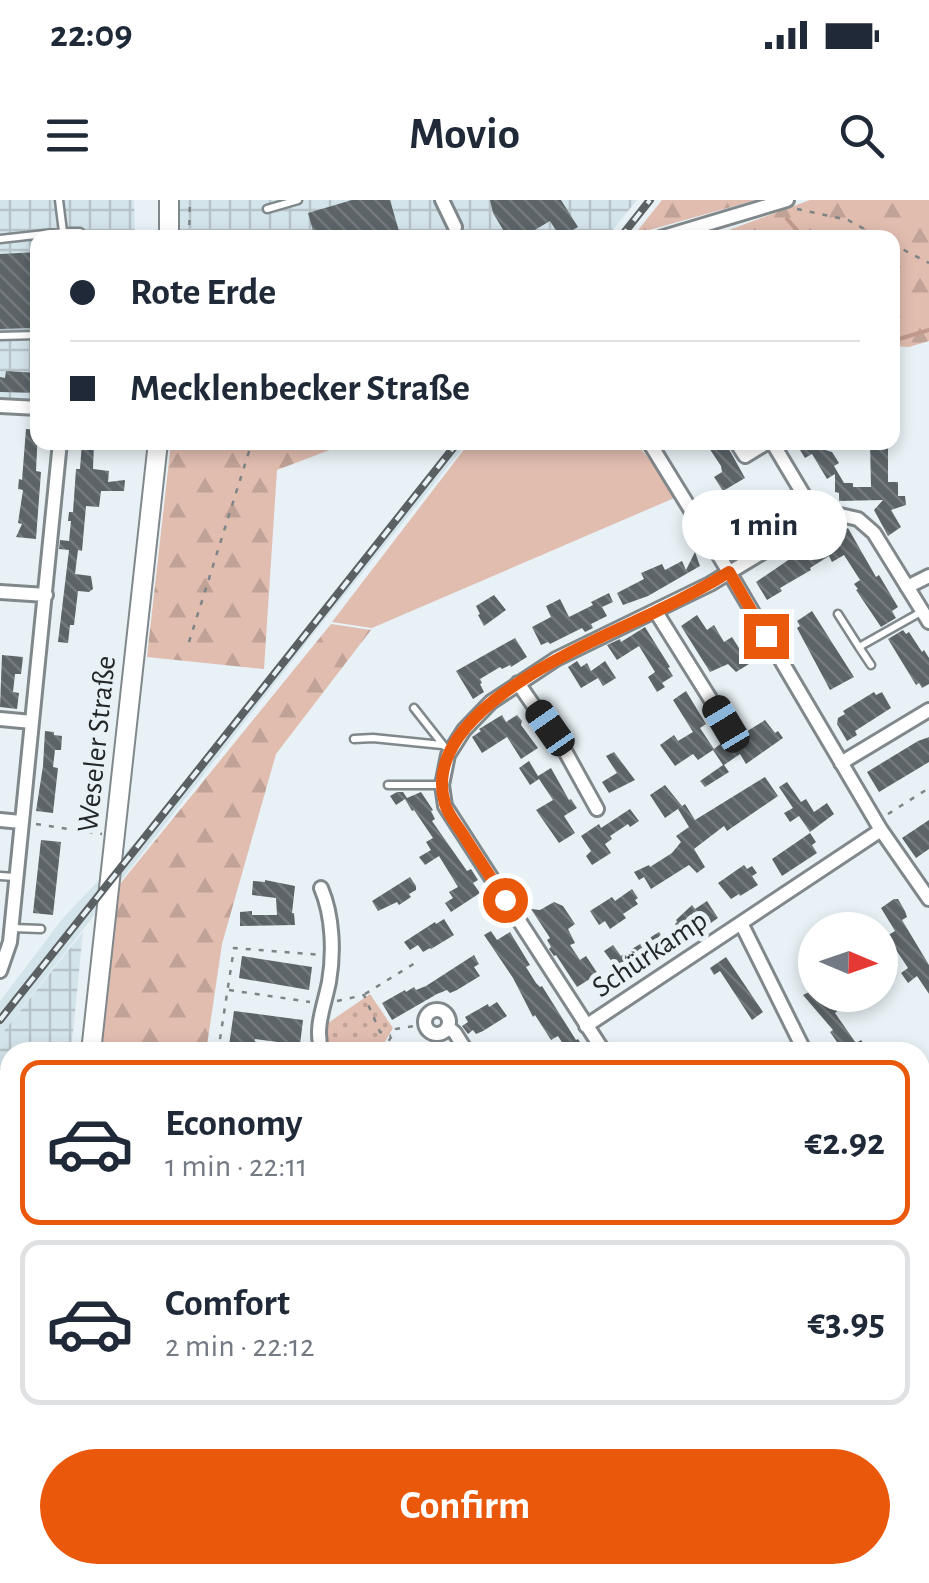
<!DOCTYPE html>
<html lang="en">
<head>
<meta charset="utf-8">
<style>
	:root { --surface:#fff; --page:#f2f2f3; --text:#1f2937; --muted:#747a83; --line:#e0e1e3; --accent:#ea580c }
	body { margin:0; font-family:"Alegreya Sans",sans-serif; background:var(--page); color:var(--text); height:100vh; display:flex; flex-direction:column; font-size:38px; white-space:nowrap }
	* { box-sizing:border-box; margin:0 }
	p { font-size:32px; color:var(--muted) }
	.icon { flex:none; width:55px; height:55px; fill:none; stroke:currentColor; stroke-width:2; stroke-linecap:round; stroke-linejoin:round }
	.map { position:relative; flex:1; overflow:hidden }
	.side { position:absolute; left:0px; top:842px; width:930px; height:542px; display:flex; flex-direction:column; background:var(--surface); border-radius:30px 30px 0 0; box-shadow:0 5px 15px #0003 }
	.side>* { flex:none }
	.banner { position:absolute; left:30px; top:30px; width:870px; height:220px; border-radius:20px; box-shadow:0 5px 15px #0003; display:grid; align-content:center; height:220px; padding:0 40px; background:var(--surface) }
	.needle { width:65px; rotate:92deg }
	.fabs { position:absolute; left:798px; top:712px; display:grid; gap:20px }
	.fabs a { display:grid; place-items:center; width:100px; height:100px; border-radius:50%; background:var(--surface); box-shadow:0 5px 15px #0003; font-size:50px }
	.end { position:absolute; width:45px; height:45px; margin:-22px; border:12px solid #ea580c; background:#fff; box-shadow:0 0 0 5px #fff }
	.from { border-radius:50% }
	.bubble { position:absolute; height:70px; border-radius:35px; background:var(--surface); box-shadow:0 5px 15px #0003; font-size:32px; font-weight:700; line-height:70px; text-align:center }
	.car { position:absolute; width:30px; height:60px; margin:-30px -15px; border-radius:12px; box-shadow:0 0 8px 2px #0007; background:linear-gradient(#222 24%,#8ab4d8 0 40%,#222 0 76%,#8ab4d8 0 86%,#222 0) }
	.banner b { display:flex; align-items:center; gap:35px; height:95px; font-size:38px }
	.banner b+b { border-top:2px solid var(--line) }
	.banner i { width:25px; height:25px; background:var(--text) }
	ul { padding:18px 0 0; list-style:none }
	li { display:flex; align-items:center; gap:30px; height:165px; margin:0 20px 15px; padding:0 20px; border:5px solid var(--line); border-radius:20px }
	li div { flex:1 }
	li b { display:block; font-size:38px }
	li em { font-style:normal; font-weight:700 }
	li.current { border-color:var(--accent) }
	li>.icon { width:90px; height:90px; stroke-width:1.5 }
	.button { display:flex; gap:20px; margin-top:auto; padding:20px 40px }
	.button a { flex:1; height:115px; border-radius:60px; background:var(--accent); color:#fff; font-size:40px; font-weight:700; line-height:115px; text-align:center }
	.status { display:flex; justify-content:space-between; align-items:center; height:70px; padding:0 50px; background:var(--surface); direction:ltr }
	.status svg { height:28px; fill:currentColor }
	header { display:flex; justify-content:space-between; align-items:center; height:130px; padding:0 40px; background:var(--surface); font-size:45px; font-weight:700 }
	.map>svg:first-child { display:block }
</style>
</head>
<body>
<div class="status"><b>22:09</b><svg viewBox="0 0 49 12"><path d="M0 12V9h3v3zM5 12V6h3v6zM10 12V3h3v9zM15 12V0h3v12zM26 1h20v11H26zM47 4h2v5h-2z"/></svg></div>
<header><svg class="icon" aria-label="menu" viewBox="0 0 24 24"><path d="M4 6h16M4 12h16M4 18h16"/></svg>Movio<svg class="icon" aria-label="search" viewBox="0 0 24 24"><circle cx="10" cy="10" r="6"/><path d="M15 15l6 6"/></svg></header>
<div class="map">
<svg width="929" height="1383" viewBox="0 0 929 1383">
	<defs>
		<pattern id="industrial-grid" width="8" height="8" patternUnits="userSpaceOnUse" patternTransform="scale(2.5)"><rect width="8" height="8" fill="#d4e4eb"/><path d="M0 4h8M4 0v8" fill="none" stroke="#b6c4ca"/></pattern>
		<pattern id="forest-firs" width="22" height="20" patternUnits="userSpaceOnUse" patternTransform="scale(2.5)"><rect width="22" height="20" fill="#e1bdb0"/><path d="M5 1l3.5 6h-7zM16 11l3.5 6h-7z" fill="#c1a297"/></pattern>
		<pattern id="park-dots" width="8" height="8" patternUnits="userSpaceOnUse" patternTransform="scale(2.5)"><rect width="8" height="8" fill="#e1bdb0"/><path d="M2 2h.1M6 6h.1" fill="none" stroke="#c1a297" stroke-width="1.8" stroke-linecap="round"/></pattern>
		<pattern id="building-back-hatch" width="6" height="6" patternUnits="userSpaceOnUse" patternTransform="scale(2.5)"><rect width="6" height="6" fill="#5c6467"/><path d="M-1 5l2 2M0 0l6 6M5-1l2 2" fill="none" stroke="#747a7d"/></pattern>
	</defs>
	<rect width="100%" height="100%" fill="#e8f1f5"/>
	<path fill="#d4e4eb" d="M 452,243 L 467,243 L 318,428 L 0,836 L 0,801 L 63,718 L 141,636 Z"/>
	<path fill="url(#industrial-grid)" d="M 0,0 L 134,0 L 135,37 L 38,38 L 37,201 L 0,199 Z
		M 180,0 L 637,0 L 607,37 L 180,38 Z
		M 83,732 L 71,852 L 10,852 L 10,1375 L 42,1375 L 42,1381 L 0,1382 L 0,836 Z"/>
	<path fill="#e1bdb0" d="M 469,243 L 636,243 L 679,296 L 372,428 L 332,422 Z"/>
	<path fill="url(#forest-firs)" d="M 662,0 L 756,0 L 635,34 Z
		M 810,0 L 929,0 L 929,141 L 909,147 L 893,146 L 892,38 L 710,37 Z
		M 171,243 L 348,243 L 277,270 L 264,469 L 147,457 Z
		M 331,424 L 371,430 L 276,554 L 222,744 L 206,852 L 99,852 L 115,690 Z"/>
	<path fill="url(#park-dots)" d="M 370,794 L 393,828 L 379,852 L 332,852 L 328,842 L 328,823 Z"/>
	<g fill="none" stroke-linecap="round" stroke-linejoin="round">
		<path stroke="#c19a8c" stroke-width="4" d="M 787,19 L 804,38
			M 892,132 L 899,139 L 929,130"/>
	</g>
	<path fill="url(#building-back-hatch)" d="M 352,0 L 390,0 L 401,38 L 315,38 L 308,13 Z
		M 490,0 L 561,0 L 578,27 L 560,37 L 550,21 L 533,31 L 536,38 L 508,38 L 493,13 Z
		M 38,52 L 38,128 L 0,129 L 0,54 Z
		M 6,171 L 38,173 L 38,193 L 0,192 L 0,177 L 5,178 Z
		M 26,229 L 38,230 L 36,271 L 41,272 L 36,339 L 16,337 L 22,324 L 18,323 L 23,290 L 18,289 L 19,279 L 22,280 Z
		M 82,242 L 94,242 L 93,269 L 109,271 L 108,282 L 125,280 L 124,291 L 101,291 L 99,307 L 86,306 L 82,351 L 78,350 L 75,374 L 91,376 L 93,389 L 89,392 L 78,391 L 74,425 L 70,425 L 68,443 L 58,442 L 69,350 L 59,349 L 60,340 L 69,341 L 71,321 L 68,321 L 69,312 L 73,312 L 76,269 L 80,269 Z
		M 705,242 L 725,242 L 745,278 L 723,291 L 714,277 L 722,272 L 721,266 Z
		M 795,242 L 819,242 L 822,249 L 832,252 L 839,263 L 834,266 L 844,283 L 853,283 L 853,287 L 871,287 L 870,242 L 888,242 L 888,282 L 898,282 L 898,296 L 905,296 L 906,305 L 891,310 L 901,327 L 888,336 L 874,310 L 883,300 L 839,301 L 839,293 L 835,292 L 835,274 L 827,279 L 812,254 L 805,258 Z
		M 791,294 L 797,303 L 792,306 L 796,313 L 740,347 L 736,341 L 731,344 L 725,334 L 753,317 L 751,313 L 761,307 L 763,311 Z
		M 848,328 L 876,377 L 879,375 L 898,407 L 892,411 L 896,418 L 881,427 L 856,390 L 858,389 L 854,384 L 860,380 L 844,355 L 832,362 L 829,356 L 810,368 L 811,370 L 780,388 L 782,391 L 767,400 L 756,382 L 819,339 L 821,343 Z
		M 695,352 L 700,366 L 648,396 L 623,405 L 617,393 L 644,379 L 641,373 L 662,364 L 665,370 L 682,361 L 686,370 Z
		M 609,393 L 613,402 L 602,407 L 607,416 L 591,424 L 593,428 L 585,432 L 582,428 L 550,444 L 548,442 L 541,445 L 532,427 L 551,417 L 546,406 L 560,399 L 569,417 L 593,405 L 591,402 Z
		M 494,395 L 506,410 L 484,426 L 478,415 L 480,414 L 476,406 Z
		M 812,411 L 854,477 L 830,490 L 797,428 L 800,426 L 797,421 Z
		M 697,415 L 707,430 L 714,425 L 724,442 L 732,437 L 749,464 L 736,472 L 728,464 L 710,472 L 681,426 Z
		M 645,427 L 670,467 L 668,468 L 673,476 L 662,483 L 665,487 L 657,492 L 648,477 L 655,472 L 639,446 L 617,460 L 607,445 L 620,439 L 621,442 Z
		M 903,430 L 906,434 L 909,432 L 922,452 L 924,450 L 929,458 L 929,484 L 922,488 L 919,483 L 916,485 L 888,439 Z
		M 515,438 L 527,457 L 511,467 L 510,465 L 502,469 L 500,467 L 480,479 L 482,483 L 480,484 L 484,492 L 473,499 L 456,471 Z
		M 2,455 L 23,457 L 21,474 L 15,474 L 13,492 L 19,493 L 17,509 L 0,507 Z
		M 577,461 L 581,467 L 587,463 L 591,471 L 605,461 L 616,478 L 603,486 L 598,478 L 581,488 L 568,467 Z
		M 686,491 L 706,524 L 700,528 L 714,549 L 723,542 L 725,545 L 765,520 L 775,533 L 778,531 L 783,538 L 746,564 L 740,554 L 724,565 L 729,572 L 705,587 L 700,581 L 723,565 L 713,550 L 698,560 L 693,554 L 675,566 L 660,545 L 674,535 L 678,541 L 693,532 L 673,500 Z
		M 874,492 L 876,495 L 882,492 L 891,508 L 855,531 L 857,535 L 847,541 L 837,524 L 838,518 L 845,514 L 843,511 Z
		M 502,515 L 506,522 L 517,515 L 522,521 L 521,525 L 538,548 L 521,559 L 507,537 L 482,553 L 472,537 L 481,531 L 479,529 Z
		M 45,531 L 54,532 L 54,535 L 62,536 L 61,550 L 55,550 L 53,567 L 58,568 L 53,613 L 36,611 L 43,566 Z
		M 929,537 L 929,562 L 879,592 L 867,572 L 918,541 Z
		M 614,552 L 635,580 L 609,593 L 602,582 L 617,573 L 606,556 Z
		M 529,561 L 538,576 L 551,568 L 569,600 L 571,599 L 577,608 L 564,616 L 575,633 L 559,643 L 536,610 L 553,600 L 539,579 L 530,585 L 519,568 Z
		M 765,577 L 778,596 L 727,631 L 724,626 L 694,649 L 705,667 L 697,673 L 689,665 L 651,689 L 644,677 L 639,680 L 634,672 L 649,665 L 650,667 L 672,653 L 681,642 L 676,636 L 689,627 L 678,609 L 685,604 L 695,620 Z
		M 787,582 L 801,602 L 806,599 L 814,612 L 827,603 L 834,614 L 810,632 L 799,616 L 790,622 L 784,613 L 793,608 L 779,587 Z
		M 665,585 L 682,606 L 665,618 L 650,595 Z
		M 397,592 L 403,592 L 407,598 L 421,592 L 433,610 L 431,611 L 435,619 L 432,621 L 467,671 L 471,669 L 478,680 L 473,683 L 480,693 L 451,712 L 445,703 L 453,698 L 449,692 L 458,687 L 439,656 L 425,665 L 419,657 L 431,650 L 426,642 L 433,638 L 414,610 L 412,611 L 405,599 L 396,605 L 390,596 Z
		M 630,609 L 639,621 L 630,627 L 628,624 L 610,636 L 612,639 L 605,644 L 611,653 L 592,665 L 586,656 L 591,651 L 581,636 L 599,624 L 601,628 Z
		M 929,620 L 929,649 L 916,658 L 902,638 Z
		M 810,633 L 816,642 L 812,645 L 817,653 L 782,676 L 772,659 Z
		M 41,640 L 61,642 L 53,715 L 33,713 Z
		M 744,665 L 747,669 L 752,666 L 757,673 L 752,676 L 758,685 L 740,696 L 739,694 L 731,699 L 718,683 Z
		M 410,677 L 416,686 L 416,690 L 409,694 L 411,697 L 399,705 L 397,702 L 378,711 L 372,701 Z
		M 265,680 L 295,686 L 292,713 L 294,713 L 295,725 L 240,726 L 240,712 L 252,711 L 252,715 L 277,715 L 276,698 L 252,695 L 253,681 L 265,682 Z
		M 632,689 L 638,698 L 635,700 L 638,704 L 623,714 L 626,718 L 610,729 L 605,721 L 599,725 L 590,711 L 612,697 L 615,701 Z
		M 894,699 L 898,699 L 905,711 L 907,717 L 902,720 L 929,765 L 929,794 L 917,776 L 908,783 L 901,773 L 908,768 L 887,736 L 895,731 L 881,708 Z
		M 707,701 L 718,718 L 686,740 L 675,724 L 677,722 L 676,720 L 692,705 L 695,709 Z
		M 554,702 L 563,706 L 575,724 L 568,729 L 575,743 L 570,745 L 580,760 L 586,756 L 598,774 L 577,787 L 556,755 L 554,756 L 549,749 L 551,747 L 547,740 L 550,738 L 531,709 L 540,710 Z
		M 444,719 L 454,735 L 431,749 L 430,748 L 423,752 L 418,745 L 410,750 L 404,742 L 435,722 L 436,724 Z
		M 491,731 L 497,740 L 510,732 L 530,765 L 526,767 L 536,783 L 540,787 L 542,786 L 576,840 L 578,839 L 584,848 L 578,852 L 568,852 L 558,836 L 551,840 L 535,815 L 533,817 L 513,778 L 484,735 Z
		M 659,732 L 667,744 L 649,755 L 654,763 L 649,766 L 650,768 L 637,777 L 634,773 L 604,791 L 598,781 L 617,769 L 604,751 L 613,745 L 621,756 Z
		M 474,755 L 479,764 L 474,767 L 480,776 L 457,790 L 450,793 L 447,790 L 437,794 L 392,820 L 382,803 L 405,790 L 406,792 L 414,787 L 416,790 L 426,786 Z
		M 242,756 L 312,767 L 309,790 L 239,778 Z
		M 726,757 L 763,812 L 752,820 L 720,771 L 714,775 L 710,768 Z
		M 815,789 L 815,795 L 832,795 L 841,808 L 835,813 L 856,843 L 861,840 L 870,852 L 843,852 L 848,849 L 844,852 L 830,832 L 833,830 L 803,795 Z
		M 497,802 L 507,816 L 483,831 L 476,834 L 473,830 L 468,834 L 462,826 L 468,822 L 465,817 L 488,804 L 489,807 Z
		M 234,811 L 303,820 L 300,845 L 255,839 L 254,852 L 228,852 Z
		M 0,955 L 10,956 L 10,1018 L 0,1017 Z
		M 0,1206 L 10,1206 L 10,1364 L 0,1364 Z"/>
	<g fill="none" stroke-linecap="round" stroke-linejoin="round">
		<defs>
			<path id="lane" d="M 267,9 L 298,0
				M 63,32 L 80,32 L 85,38
				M 0,39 L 63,32 L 59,0
				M 0,136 L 38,135
				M 838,414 L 859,447 L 921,412
				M 859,447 L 871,465
				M 414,508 L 444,546
				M 354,539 L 373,538 L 442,545
				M 388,585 L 441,585
				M 0,676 L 15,677
				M 13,728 L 41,729
				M 0,936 L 10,935
				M 920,1203 L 929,1204"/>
			<path id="street" d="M 442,0 L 455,27
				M 660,38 L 787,0
				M 0,206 L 38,208
				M 649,242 L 729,372 L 881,630 L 929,699
				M 736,242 L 745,256 L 768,242
				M 772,242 L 818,319
				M 907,387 L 929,376
				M 0,392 L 46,395
				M 656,412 L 726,524
				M 518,483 L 565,551 L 597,609
				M 0,519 L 32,522
				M 841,563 L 929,510
				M 0,620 L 21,622
				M 321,688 C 333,716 334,753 329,782 C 324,807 314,828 322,852
				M 741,723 L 805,852
				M 0,771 L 10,742 L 60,242
				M425 822a12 12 0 1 1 24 0a12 12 0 1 1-24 0Z
				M 586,826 L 881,630
				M 448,827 L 455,833 L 467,852
				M 604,852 L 445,606 L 442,585 L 448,555 L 464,530 L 491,502 L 556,459 L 710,384 L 818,319 L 840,315 L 858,319 L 874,333 L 929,422
				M 920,1033 L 929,1037
				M 920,1185 L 929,1179
				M 858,1375 L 861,1383
				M 238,1383 L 238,1375
				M 532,1383 L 563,1375
				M 728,1383 L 744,1375"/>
			<path id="secondary" d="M 169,38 L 169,0
				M 91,852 L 158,242
				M 61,1375 L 61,1383"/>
		</defs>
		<use href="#lane" stroke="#80888b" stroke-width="11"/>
		<use href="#street" stroke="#80888b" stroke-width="18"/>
		<use href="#secondary" stroke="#80888b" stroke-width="22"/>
		<path stroke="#7e8486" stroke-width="2.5" stroke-dasharray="5 8" stroke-linecap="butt" d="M 797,9 L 848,20 L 881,38
			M 189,38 L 190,0
			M 892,44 L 929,63
			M 189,442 L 252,242
			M 888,614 L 929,588
			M 36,624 L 102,634
			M 229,790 L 310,802
			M 365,794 L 415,763
			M 337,801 L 364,795 L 380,832 L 391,836
			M 255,842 L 263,851 L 278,852
			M 275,851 L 276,842
			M 195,852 L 204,847 L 217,846
			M 218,852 L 234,748 L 322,755
			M 382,852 L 396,829 L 426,824
			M 45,1375 L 45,1383
			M 181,1375 L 227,1381
			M 791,1375 L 794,1383
			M 144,1383 L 146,1375"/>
		<use href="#lane" stroke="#fff" stroke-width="6"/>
		<use href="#street" stroke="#fff" stroke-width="12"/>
		<use href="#secondary" stroke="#fff" stroke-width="18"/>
		<defs>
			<path id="rail" d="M 620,38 L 650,0
				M 0,820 L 458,242"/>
		</defs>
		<use href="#rail" stroke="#5b6062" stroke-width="8"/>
		<use href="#rail" stroke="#e8f1f5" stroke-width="4" stroke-dasharray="11" stroke-linecap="butt"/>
	</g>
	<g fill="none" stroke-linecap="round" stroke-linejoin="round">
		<path stroke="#ea580c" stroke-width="12" d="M 505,700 C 492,679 478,658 464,636 C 458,626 448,615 445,604 C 417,511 592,442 655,412 C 680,400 705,387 729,372 L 766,436"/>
	</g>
	<g text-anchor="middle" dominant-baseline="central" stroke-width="10" stroke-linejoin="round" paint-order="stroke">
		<g font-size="30" fill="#232728" stroke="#e8f1f5">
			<text transform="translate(97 544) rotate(-84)">Weseler Straße</text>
			<text transform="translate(650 754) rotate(-34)">Schürkamp</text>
		</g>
	</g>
</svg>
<div class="fabs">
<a><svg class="needle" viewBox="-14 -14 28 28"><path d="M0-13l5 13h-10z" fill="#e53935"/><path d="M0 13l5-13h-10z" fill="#747a83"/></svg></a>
</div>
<i class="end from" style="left:505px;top:700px"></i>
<i class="end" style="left:766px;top:436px"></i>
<div class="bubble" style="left:682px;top:290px;width:165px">1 min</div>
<i class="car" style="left:726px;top:524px;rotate:329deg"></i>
<i class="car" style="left:550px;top:528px;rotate:325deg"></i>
<div class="banner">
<b><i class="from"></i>Rote Erde</b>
<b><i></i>Mecklenbecker Straße</b>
</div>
<section class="side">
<ul>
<li class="current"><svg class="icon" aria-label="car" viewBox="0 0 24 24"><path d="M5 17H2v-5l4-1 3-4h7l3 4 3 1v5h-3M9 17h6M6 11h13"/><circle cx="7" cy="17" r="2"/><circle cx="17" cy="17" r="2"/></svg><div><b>Economy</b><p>1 min · 22:11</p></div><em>€2.92</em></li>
<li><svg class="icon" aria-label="car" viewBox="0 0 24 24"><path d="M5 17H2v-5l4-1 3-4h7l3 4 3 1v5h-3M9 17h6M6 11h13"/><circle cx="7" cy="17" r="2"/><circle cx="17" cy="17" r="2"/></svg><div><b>Comfort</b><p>2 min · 22:12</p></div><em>€3.95</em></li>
</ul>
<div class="button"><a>Confirm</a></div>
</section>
</div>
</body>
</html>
